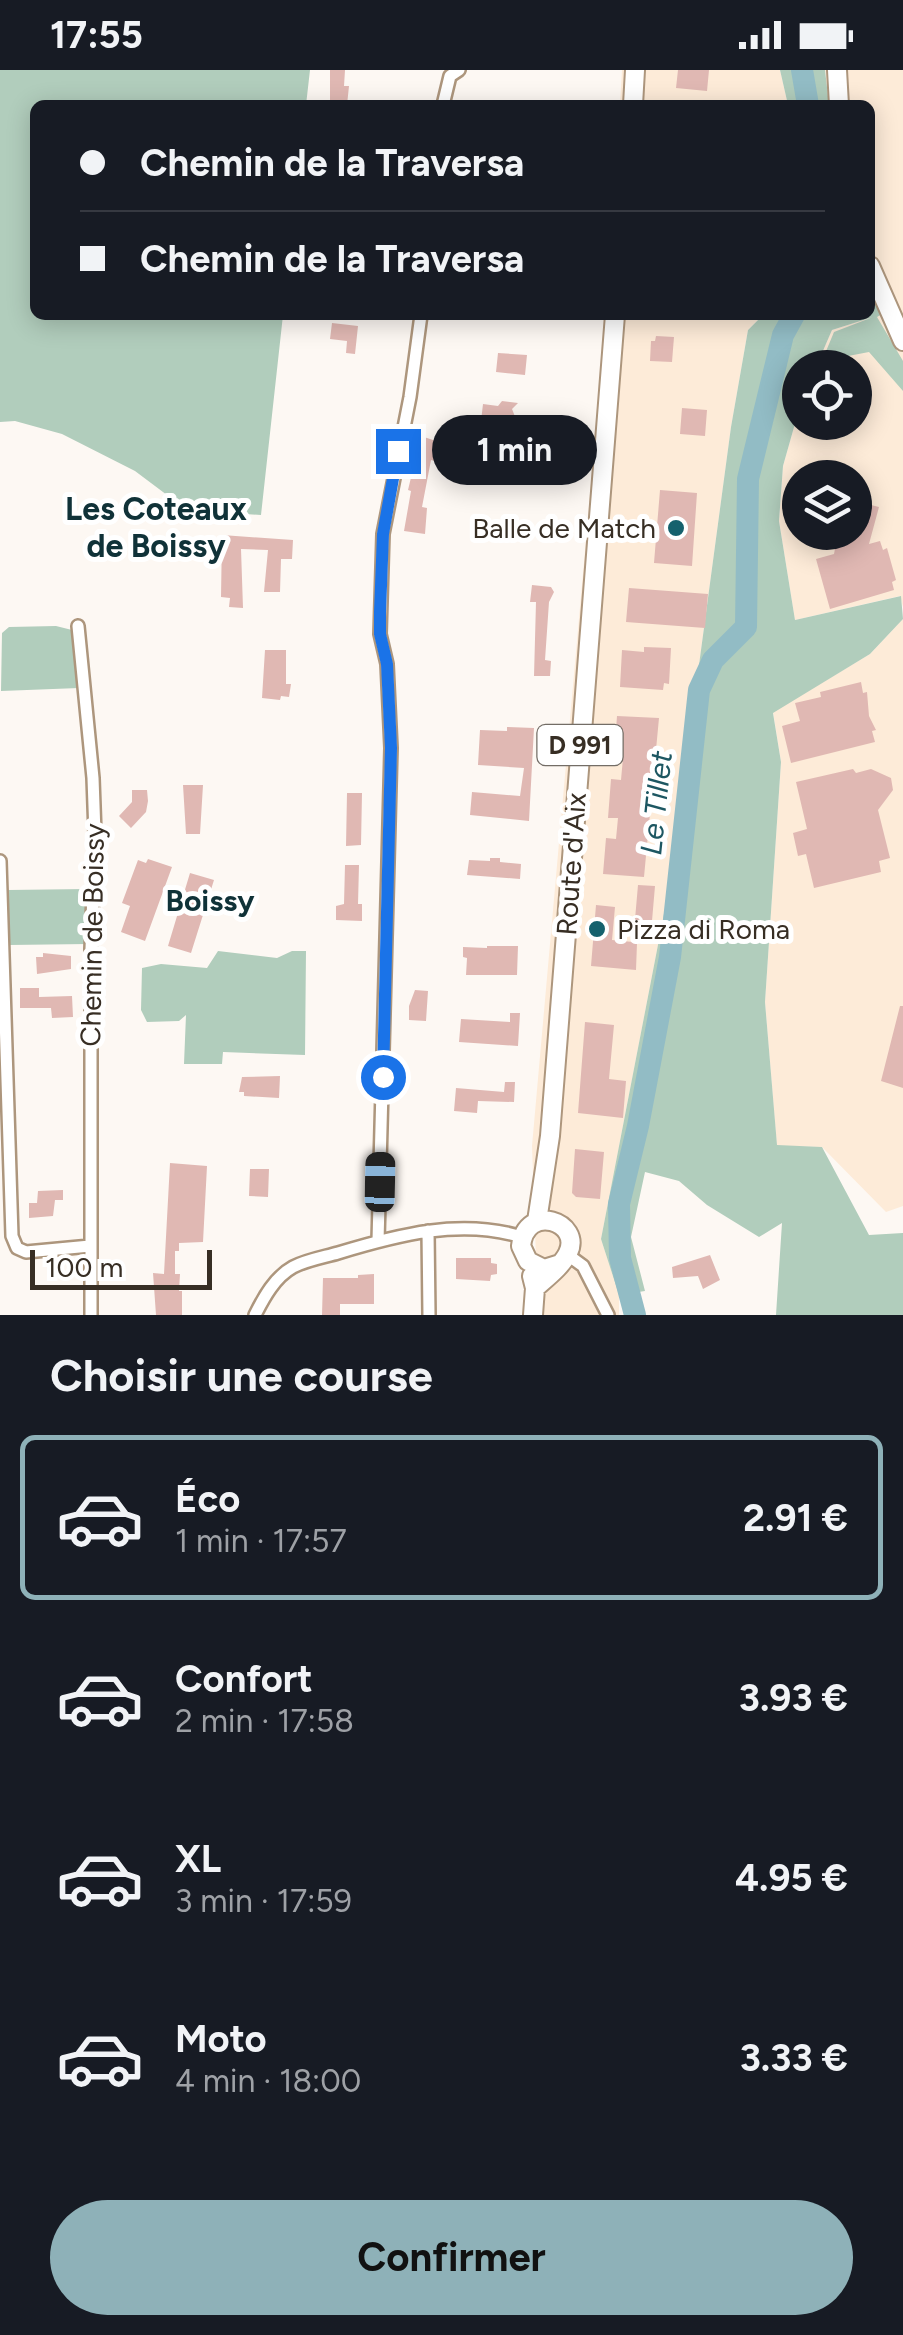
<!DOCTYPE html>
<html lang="fr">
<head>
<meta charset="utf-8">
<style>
	:root { --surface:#171b24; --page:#242831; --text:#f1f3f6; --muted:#9ea1a6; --line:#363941; --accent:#8eb1b8 }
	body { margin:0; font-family:Figtree,sans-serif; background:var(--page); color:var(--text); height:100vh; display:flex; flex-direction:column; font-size:38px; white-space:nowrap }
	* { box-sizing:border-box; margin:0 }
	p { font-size:32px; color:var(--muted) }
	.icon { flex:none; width:55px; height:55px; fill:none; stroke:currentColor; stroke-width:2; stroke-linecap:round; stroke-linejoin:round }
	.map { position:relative; height:1245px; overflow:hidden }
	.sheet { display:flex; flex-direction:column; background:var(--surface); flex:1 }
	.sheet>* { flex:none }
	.hud { position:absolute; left:30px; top:30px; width:845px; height:220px; border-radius:15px; box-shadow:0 5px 25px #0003; display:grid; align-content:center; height:220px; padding:0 50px; background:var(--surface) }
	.fabs { position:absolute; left:782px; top:280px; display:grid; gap:20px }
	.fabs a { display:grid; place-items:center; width:90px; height:90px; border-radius:50%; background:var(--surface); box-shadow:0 5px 25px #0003; font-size:50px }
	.scale { position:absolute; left:30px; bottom:25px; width:182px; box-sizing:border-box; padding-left:10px; border:5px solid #372e24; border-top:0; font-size:28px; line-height:35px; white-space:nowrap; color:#372e24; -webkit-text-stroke:8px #fff; paint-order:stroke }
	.end { position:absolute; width:45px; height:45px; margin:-22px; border:12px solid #1a73e8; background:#fff; box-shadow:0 0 0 5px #fff }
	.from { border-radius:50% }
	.bubble { position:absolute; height:70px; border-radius:35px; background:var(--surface); box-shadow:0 5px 25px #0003; font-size:32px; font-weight:700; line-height:70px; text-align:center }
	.car { position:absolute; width:30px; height:60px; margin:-30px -15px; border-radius:12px; box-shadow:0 0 8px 2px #0007; background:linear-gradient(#222 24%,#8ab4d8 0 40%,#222 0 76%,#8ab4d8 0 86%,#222 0) }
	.hud b { display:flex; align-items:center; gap:35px; height:95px; font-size:38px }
	.hud b+b { border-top:2px solid var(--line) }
	.hud i { width:25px; height:25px; background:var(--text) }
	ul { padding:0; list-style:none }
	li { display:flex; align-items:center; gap:30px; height:165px; margin:0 20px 15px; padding:0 30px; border:5px solid transparent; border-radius:15px }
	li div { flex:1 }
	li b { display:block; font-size:38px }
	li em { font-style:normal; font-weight:700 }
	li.active { border-color:var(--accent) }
	li>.icon { width:90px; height:90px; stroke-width:1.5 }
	h2 { padding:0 50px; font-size:45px; line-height:120px }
	.button { display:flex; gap:20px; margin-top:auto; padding:20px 50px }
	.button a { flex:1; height:115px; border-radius:60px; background:var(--accent); color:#111; font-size:40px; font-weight:700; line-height:115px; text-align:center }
	.status { display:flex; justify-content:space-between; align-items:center; height:70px; padding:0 50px; background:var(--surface); direction:ltr }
	.status svg { height:28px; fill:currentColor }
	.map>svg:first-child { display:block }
</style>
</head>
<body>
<div class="status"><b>17:55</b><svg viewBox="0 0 49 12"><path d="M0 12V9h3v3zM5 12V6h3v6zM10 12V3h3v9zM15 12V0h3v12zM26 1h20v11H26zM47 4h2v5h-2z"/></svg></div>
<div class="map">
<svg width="903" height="1245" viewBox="0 0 903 1245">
	<rect width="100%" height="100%" fill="#fdf8f3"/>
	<path fill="#fdebd8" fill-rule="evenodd" d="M 622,0 L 780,0 L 788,35 L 620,35 Z
		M 825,0 L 903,0 L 903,537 L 900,526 L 795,550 L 779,451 L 783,396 L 800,336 L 800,352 L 855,352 L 855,298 L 816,297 L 832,260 L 882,244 L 870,217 L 870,35 L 829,35 ZM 800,408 L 855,408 L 855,462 L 800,462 Z
		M 606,245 L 763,245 L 748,260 L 731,357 L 669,818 L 601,1169 L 619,1225 L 619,1245 L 538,1245 L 532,1076 Z
		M 903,549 L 903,1136 L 886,1142 L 822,1077 L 777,1076 L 765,932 L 781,692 L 773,642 L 870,584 Z"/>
	<path fill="#b1cdbc" d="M 0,0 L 310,0 L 306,35 L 35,35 L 35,245 L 283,245 L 261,445 L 187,440 L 135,401 L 62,364 L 15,351 L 0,352 Z
		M 780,0 L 825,0 L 829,35 L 788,35 Z
		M 870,217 L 882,244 L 877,247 L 903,291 L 903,321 L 869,282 L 822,291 L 834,262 L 873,247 L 832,260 L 816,297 L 800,298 L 800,336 L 783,396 L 779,451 L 795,550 L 901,526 L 903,549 L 870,584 L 773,643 L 781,692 L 765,932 L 777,1075 L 822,1077 L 869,1165 L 903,1163 L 903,1245 L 776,1245 L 782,1153 L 759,1167 L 707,1135 L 679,1111 L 645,1102 L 631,1167 L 645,1221 L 619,1225 L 601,1169 L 669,818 L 731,357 L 748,260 L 763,245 L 870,245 Z
		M 56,556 L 72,560 L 79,618 L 1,621 L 2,563 L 9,557 Z
		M 87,819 L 88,874 L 9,875 L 8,820 Z
		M 218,881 L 277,888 L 292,881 L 306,881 L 305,985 L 223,982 L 222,994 L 184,994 L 186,945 L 179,951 L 147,952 L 141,940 L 142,898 L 161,894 L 207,898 Z"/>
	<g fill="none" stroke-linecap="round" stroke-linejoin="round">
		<path stroke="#92bcc5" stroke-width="22" d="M 802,0 L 808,35
			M 635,1245 L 620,1188 L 619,1134 L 638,1056 L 670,887 L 699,620 L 713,590 L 746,557 L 748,409 L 783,265 L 794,245"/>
	</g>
	<path fill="#e0b8b3" d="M 330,0 L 345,0 L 344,16 L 349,16 L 347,35 L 330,35 Z
		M 678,0 L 709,0 L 707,21 L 676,18 Z
		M 332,253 L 358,256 L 355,284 L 346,283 L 347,271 L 330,269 Z
		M 656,266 L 674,267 L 672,292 L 650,291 L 651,271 L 655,271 Z
		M 498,283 L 527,285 L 525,305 L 496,302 Z
		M 502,331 L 518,333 L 512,339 L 516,349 L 511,355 L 481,351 L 483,334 L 498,336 Z
		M 682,338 L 707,340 L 705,366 L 680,364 Z
		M 421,366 L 442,373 L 438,392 L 431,390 L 422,437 L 427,438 L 425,464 L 404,461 L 411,421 L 408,420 Z
		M 660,420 L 697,423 L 692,496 L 654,493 Z
		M 855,431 L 879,437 L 869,474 L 880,471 L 883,480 L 887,478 L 896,510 L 892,512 L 894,520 L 830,539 L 816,489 L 834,484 L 838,463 L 855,466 Z
		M 222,465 L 293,470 L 292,489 L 281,489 L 280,522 L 264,522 L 268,480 L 241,479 L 243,538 L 229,537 L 230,528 L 221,527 Z
		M 532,515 L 551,517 L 554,522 L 549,532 L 545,590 L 551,591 L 550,606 L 534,606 L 536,532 L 530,532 Z
		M 629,518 L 708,524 L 705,558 L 626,552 Z
		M 644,577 L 671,578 L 669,614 L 664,613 L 663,620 L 620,617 L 622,580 L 644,582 Z
		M 265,580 L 286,580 L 286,614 L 291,614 L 289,627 L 281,626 L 280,630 L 262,628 Z
		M 861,612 L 863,623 L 867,622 L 869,646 L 876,660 L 872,661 L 875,672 L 791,693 L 782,656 L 800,651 L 795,633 L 821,627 L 820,622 Z
		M 617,646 L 659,648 L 644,807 L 603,804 L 606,768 L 616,769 L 618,748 L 608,748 L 611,709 L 621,710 L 623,688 L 614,687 Z
		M 507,657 L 534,658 L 529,751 L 470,745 L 472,722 L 520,726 L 524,698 L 478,695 L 480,660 L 507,661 Z
		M 853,699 L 856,703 L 871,699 L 891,708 L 893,720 L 878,740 L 890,788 L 879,791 L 881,802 L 814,818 L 806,784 L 798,786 L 793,763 L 807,759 L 796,712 Z
		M 183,715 L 203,715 L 200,764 L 186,764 Z
		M 132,720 L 147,720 L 148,731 L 146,742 L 131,758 L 119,746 L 132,732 Z
		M 347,723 L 362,723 L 361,775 L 346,776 Z
		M 490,788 L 500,788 L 500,792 L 521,794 L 520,809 L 467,805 L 469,790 L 490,791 Z
		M 148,789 L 172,797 L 145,871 L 121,862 L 130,836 L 122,833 L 138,790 L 146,793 Z
		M 345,795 L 359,795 L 358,834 L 362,834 L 362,851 L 336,850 L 336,836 L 344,834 Z
		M 190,803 L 214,810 L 191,883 L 168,876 Z
		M 638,815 L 655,816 L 650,874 L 637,873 L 636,900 L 591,896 L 596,835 L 615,837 L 612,870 L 633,872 Z
		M 487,876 L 518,876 L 517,905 L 466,905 L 467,888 L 463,887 L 463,877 L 487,878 Z
		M 43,883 L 71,886 L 71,899 L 37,904 L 36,887 L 43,887 Z
		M 20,918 L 39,918 L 39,927 L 72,926 L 73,947 L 52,948 L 51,938 L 20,938 Z
		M 415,920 L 428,921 L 426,951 L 409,950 L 409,936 Z
		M 900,936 L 903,936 L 903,1018 L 881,1011 Z
		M 510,943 L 520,943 L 518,976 L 459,972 L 461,949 L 510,952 Z
		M 585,952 L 614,955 L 609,1009 L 626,1011 L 623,1048 L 578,1043 Z
		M 280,1006 L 279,1028 L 244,1026 L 244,1022 L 239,1022 L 242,1007 Z
		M 505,1012 L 515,1012 L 514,1032 L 478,1031 L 477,1043 L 454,1041 L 456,1018 L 504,1022 Z
		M 575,1079 L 604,1082 L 600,1129 L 576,1127 L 572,1123 Z
		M 170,1093 L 207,1096 L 203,1172 L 179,1173 L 179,1181 L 175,1181 L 175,1204 L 180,1204 L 179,1221 L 182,1221 L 182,1245 L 156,1245 L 153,1203 L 164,1204 Z
		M 250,1099 L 269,1099 L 268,1127 L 249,1126 Z
		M 63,1120 L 63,1130 L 55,1130 L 53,1146 L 29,1148 L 29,1133 L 37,1133 L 38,1121 Z
		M 710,1185 L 720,1210 L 703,1219 L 698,1206 L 673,1208 L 672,1197 Z
		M 456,1188 L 491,1188 L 491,1193 L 497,1194 L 497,1204 L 491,1205 L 490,1211 L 456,1209 Z
		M 374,1204 L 374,1234 L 340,1234 L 340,1245 L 322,1245 L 323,1208 L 358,1208 L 358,1205 Z"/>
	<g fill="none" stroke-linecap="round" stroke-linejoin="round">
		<defs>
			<path id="minor" d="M 443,35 L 450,6 L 459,0
				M 78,556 L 93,708 L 95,764 L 91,879 L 91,1245
				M 0,791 L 12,1166 L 17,1178 L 26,1182 L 90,1176
				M 428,1161 L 429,1245
				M 378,1171 L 391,678 L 387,594 L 380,564 L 383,464 L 410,327 L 421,245
				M 568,1185 L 583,1196 L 608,1245
				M 255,1245 C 264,1227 275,1207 293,1197 C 306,1190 324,1187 338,1183 C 397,1165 461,1148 522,1167"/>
			<path id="primary" d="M 837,0 L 839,35
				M 633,35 L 635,0
				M 870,196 L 903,271
				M 537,1151 L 550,1066 L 615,245
				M 532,1206 L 535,1218 L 533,1245
				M 535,1218 C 546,1208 562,1196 568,1183 C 583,1152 526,1132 521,1176 L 528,1191 L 544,1199 L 560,1194"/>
		</defs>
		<use href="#minor" stroke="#ad967d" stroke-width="16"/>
		<use href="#primary" stroke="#ad967d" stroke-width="22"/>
		<use href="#minor" stroke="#fff" stroke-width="11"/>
		<use href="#primary" stroke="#fff" stroke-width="18"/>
	</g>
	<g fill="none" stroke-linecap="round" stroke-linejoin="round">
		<path stroke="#1a73e8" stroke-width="12" d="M 383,1007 L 391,678 L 387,594 L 380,564 L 380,542 L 383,464 L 398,381"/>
	</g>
	<g fill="#15616d" stroke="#fff" stroke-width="4">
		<circle cx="676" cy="458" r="10"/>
		<circle cx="597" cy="859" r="10"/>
	</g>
	<g text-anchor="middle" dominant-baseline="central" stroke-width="10" stroke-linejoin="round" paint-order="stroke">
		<rect fill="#fff" stroke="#736d66" stroke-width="2.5" x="537.5" y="655" width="85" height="40" rx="8"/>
		<g font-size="25" font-weight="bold" fill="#372e24">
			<text x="580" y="675">D 991</text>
		</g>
		<g font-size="28" fill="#372e24" stroke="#fff" text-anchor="end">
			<text x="656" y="458">Balle de Match</text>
			<text x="617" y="859" text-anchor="start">Pizza di Roma</text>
		</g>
		<g font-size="28" fill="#372e24" stroke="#fff">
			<text transform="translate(571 794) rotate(-86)">Route d'Aix</text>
			<text transform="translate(92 865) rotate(-89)">Chemin de Boissy</text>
		</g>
		<g font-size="30" font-style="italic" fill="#1d5762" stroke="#fff">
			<text transform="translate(656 733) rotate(-84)">Le Tillet</text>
		</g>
		<g font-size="30" font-weight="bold" fill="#103238" stroke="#fff">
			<text x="210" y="830">Boissy</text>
		</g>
		<g font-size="32" font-weight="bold" fill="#103238" stroke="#fff">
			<text x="156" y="439">Les Coteaux<tspan x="156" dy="37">de Boissy</tspan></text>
		</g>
	</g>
</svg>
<div class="fabs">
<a><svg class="icon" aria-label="locate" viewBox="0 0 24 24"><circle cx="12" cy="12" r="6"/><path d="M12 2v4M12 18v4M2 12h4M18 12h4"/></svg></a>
<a><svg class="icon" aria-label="layers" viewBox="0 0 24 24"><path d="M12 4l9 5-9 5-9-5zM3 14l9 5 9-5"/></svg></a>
</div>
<div class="scale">100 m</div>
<i class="end from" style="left:383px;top:1007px"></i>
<i class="end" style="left:398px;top:381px"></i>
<div class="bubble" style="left:432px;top:345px;width:165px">1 min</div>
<i class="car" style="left:380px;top:1112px;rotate:1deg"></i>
<div class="hud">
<b><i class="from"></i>Chemin de la Traversa</b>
<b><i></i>Chemin de la Traversa</b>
</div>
</div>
<section class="sheet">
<h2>Choisir une course</h2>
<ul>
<li class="active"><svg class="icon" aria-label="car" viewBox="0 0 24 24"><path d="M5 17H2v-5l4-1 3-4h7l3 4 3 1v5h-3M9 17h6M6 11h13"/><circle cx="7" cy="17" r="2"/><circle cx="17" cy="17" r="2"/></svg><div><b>Éco</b><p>1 min · 17:57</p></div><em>2.91 €</em></li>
<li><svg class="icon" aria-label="car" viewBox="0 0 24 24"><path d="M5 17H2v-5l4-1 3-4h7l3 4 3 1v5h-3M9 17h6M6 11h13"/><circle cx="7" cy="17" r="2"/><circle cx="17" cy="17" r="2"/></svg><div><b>Confort</b><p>2 min · 17:58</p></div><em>3.93 €</em></li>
<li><svg class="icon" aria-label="car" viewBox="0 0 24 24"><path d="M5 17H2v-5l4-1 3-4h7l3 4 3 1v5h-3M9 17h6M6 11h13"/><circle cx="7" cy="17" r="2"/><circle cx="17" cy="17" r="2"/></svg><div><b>XL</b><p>3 min · 17:59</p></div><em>4.95 €</em></li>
<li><svg class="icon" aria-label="car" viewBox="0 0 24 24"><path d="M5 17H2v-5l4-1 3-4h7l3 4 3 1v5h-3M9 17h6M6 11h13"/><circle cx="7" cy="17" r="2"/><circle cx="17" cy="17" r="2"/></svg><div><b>Moto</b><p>4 min · 18:00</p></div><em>3.33 €</em></li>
</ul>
<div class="button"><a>Confirmer</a></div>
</section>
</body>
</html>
